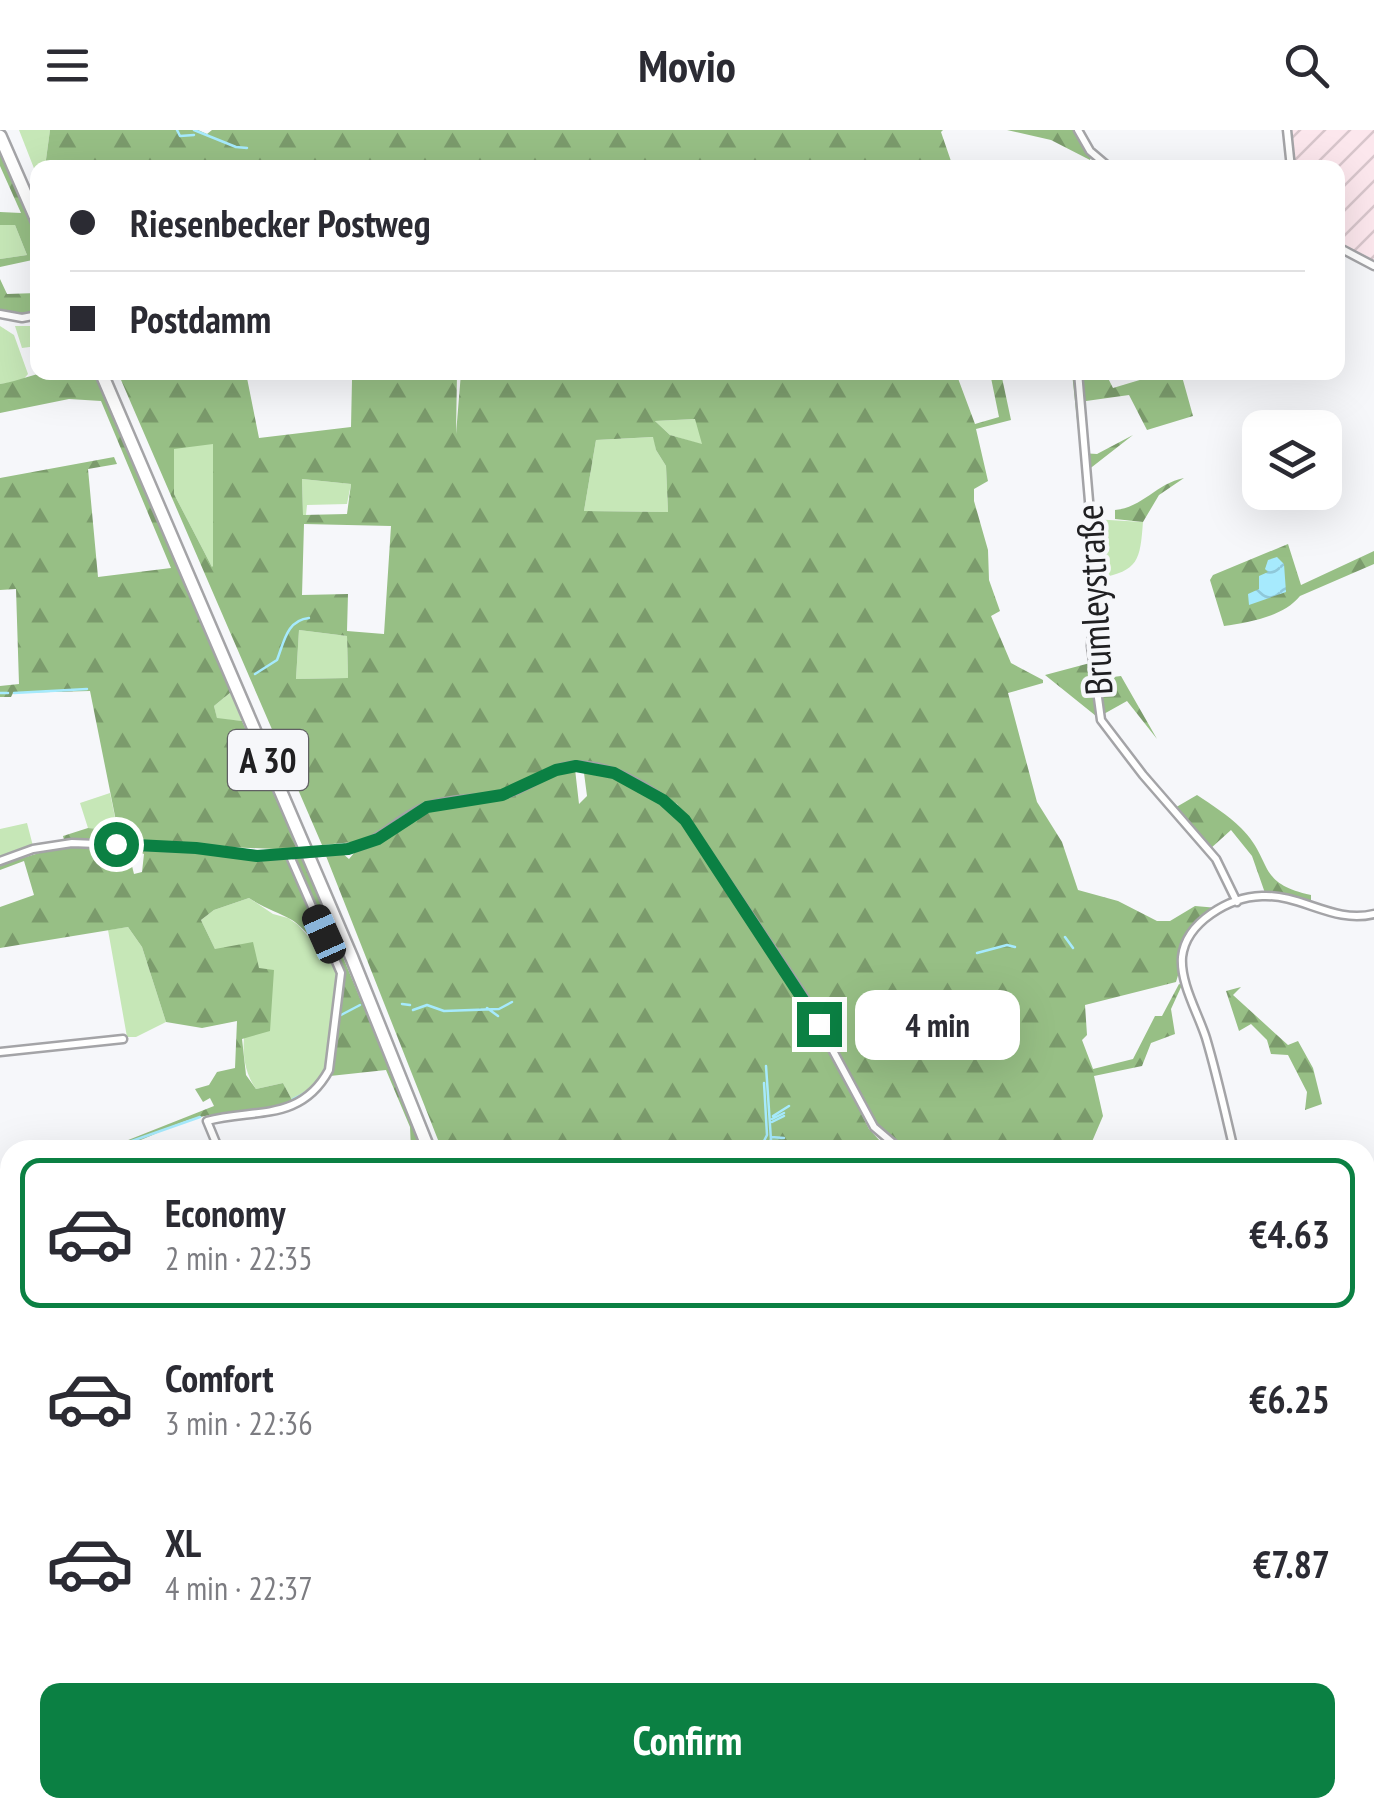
<!DOCTYPE html>
<html lang="en">
<head>
<meta charset="utf-8">
<style>
	:root { --surface:#fff; --page:#f7f7f7; --text:#2b2b33; --muted:#7c7c81; --line:#e1e1e2; --accent:#0b8043 }
	body { margin:0; font-family:"PT Sans Narrow",sans-serif; background:var(--page); color:var(--text); height:100vh; display:flex; flex-direction:column; font-size:38px; white-space:nowrap }
	* { box-sizing:border-box; margin:0 }
	p { font-size:32px; color:var(--muted) }
	.icon { flex:none; width:55px; height:55px; fill:none; stroke:currentColor; stroke-width:2; stroke-linecap:round; stroke-linejoin:round }
	.map { position:relative; flex:1; overflow:hidden }
	.side { position:absolute; left:0px; top:1010px; width:1375px; height:678px; display:flex; flex-direction:column; background:var(--surface); border-radius:30px 30px 0 0; box-shadow:0 10px 40px #0002 }
	.side>* { flex:none }
	.banner { position:absolute; left:30px; top:30px; width:1315px; height:220px; border-radius:20px; box-shadow:0 10px 40px #0002; display:grid; align-content:center; height:220px; padding:0 40px; background:var(--surface) }
	.buttons { position:absolute; left:1242px; top:280px; display:grid; gap:20px }
	.buttons a { display:grid; place-items:center; width:100px; height:100px; border-radius:20px; background:var(--surface); box-shadow:0 10px 40px #0002; font-size:50px }
	.end { position:absolute; width:45px; height:45px; margin:-22px; border:12px solid #0b8043; background:#fff; box-shadow:0 0 0 5px #fff }
	.from { border-radius:50% }
	.bubble { position:absolute; height:70px; border-radius:20px; background:var(--surface); box-shadow:0 10px 40px #0002; font-size:32px; font-weight:700; line-height:70px; text-align:center }
	.car { position:absolute; width:30px; height:60px; margin:-30px -15px; border-radius:12px; box-shadow:0 0 8px 2px #0007; background:linear-gradient(#222 24%,#8ab4d8 0 40%,#222 0 76%,#8ab4d8 0 86%,#222 0) }
	.banner b { display:flex; align-items:center; gap:35px; height:95px; font-size:38px }
	.banner b+b { border-top:2px solid var(--line) }
	.banner i { width:25px; height:25px; background:var(--text) }
	ul { padding:18px 0 0; list-style:none }
	li { display:flex; align-items:center; gap:30px; height:150px; margin:0 20px 15px; padding:0 20px; border:5px solid transparent; border-radius:20px }
	li div { flex:1 }
	li b { display:block; font-size:38px }
	li em { font-style:normal; font-weight:700 }
	li.selected { border-color:var(--accent) }
	li>.icon { width:90px; height:90px; stroke-width:1.5 }
	.action { display:flex; gap:20px; margin-top:auto; padding:20px 40px }
	.action a { flex:1; height:115px; border-radius:20px; background:var(--accent); color:#fff; font-size:40px; font-weight:700; line-height:115px; text-align:center }
	header { display:flex; justify-content:space-between; align-items:center; height:130px; padding:0 40px; background:var(--surface); font-size:45px; font-weight:700 }
	.map>svg:first-child { display:block }
</style>
</head>
<body>
<header><svg class="icon" aria-label="menu" viewBox="0 0 24 24"><path d="M4 6h16M4 12h16M4 18h16"/></svg>Movio<svg class="icon" aria-label="search" viewBox="0 0 24 24"><circle cx="10" cy="10" r="6"/><path d="M15 15l6 6"/></svg></header>
<div class="map">
<svg width="1374" height="1686" viewBox="0 0 1374 1686">
	<defs>
		<pattern id="industrial-furrows" width="10" height="10" patternUnits="userSpaceOnUse" patternTransform="scale(2.5)"><rect width="10" height="10" fill="#fce7ed"/><path d="M-1 1l2-2M0 10L10 0M9 11l2-2" fill="none" stroke="#d8c6cb"/></pattern>
		<pattern id="forest-firs" width="22" height="20" patternUnits="userSpaceOnUse" patternTransform="scale(2.5)"><rect width="22" height="20" fill="#97bf85"/><path d="M5 1l3.5 6h-7zM16 11l3.5 6h-7z" fill="#7b9b6c"/></pattern>
		<pattern id="water-waves" width="16" height="10" patternUnits="userSpaceOnUse" patternTransform="scale(2.5)"><rect width="16" height="10" fill="#a6eafd"/><path d="M0 5q4-4 8 0t8 0" fill="none" stroke="#8fc8d9"/></pattern>
	</defs>
	<rect width="100%" height="100%" fill="#f6f7fa"/>
	<path fill="url(#industrial-furrows)" d="M 1291,0 L 1374,0 L 1374,130 L 1338,112 L 1338,38 L 1296,37 Z
		M 1,1196 L 5,1198 L 10,1217 L 10,1350 L 8,1331 L 0,1328 Z
		M 10,1398 L 10,1646 L 0,1650 L 0,1401 Z
		M 121,1678 L 178,1678 L 159,1686 L 125,1686 Z"/>
	<path fill="#c6e7b7" d="M 19,0 L 50,0 L 45,37 L 38,38 L 37,46 Z
		M 0,95 L 15,95 L 27,125 L 0,129 Z
		M 0,196 L 14,205 L 28,244 L 22,251 L 0,254 Z
		M 15,196 L 37,196 L 37,216 L 22,218 Z
		M 696,289 L 703,315 L 670,305 L 655,291 Z
		M 654,307 L 656,320 L 666,336 L 668,382 L 584,381 L 596,310 Z
		M 213,313 L 213,439 L 174,364 L 174,318 Z
		M 302,349 L 351,354 L 347,374 L 307,375 L 306,385 L 303,385 Z
		M 1092,389 L 1143,392 C 1140,430 1139,441 1099,448 Z
		M 299,500 L 347,506 L 348,548 L 296,549 Z
		M 231,562 L 242,591 L 217,589 L 214,576 Z
		M 110,663 L 118,702 L 88,698 L 80,673 Z
		M 27,693 L 33,716 L 0,727 L 0,699 Z
		M 249,768 L 273,784 L 288,788 L 298,795 L 339,841 L 326,939 L 319,952 L 292,970 L 283,953 L 256,959 C 231,923 250,878 259,838 L 215,819 L 201,790 L 214,780 Z
		M 128,797 L 142,817 L 166,892 L 136,907 L 127,907 L 108,800 Z
		M 178,1678 L 221,1678 L 225,1686 L 159,1686 Z"/>
	<path fill="url(#forest-firs)" fill-rule="evenodd" d="M 50,0 L 198,0 L 207,4 L 212,0 L 943,0 L 941,2 L 953,37 L 45,37 Z
		M 1007,0 L 1074,0 L 1092,25 L 1090,30 L 1051,10 Z
		M 0,22 L 37,108 L 37,129 L 0,137 L 0,129 L 27,125 L 15,95 L 0,95 L 0,82 L 21,83 L 0,36 Z
		M 0,149 L 7,164 L 37,163 L 37,184 L 22,186 L 0,181 Z
		M 50,242 L 95,243 L 231,562 L 214,576 L 217,588 L 242,591 L 298,720 L 64,710 L 63,706 L 88,698 L 118,701 L 90,561 L 13,563 L 11,567 L 0,567 L 0,556 L 19,554 L 16,459 L 0,460 L 0,348 L 114,327 L 117,334 L 88,339 L 98,447 L 171,438 L 101,271 L 69,269 L 0,283 L 0,254 C 19,251 31,244 50,242 Z
		M 118,243 L 457,243 L 456,304 L 461,243 L 956,243 L 975,294 L 999,287 L 990,243 L 1001,243 L 1011,290 L 976,299 L 988,351 L 974,359 L 974,371 L 988,420 L 989,450 L 1000,481 L 991,486 L 1011,533 L 1043,550 L 1043,553 L 1008,563 L 1037,672 L 1062,712 L 1078,760 L 1118,771 L 1157,791 L 1170,791 L 1195,776 L 1218,778 L 1192,799 L 1176,852 L 1085,875 L 1087,905 L 1082,910 L 1093,939 L 1133,929 L 1155,886 L 1162,886 L 1179,854 L 1182,855 L 1171,879 L 1175,904 L 1151,913 L 1142,936 L 1094,946 L 1103,986 L 1091,1014 L 1094,1020 L 907,1020 L 878,996 L 819,888 L 677,674 L 632,647 L 589,634 L 552,638 L 500,663 L 424,675 L 364,711 L 322,715 ZM 247,248 L 352,250 L 351,297 L 259,308 ZM 695,289 L 702,314 L 670,305 L 655,291 ZM 653,307 L 656,320 L 666,336 L 668,382 L 584,381 L 596,310 ZM 213,314 L 213,436 L 212,437 L 174,364 L 174,319 ZM 302,349 L 351,354 L 347,384 L 303,385 ZM 304,394 L 391,396 L 384,504 L 347,501 L 348,464 L 302,465 ZM 299,500 L 347,506 L 348,548 L 296,549 Z
		M 1072,243 L 1108,248 L 1113,258 L 1163,243 L 1181,243 L 1193,286 L 1147,300 L 1129,265 L 1079,272 L 1081,323 L 1097,324 L 1133,305 L 1083,344 L 1088,394 Z
		M 1184,348 L 1159,365 L 1143,392 L 1115,389 L 1115,380 C 1142,378 1157,353 1184,348 Z
		M 1288,414 L 1301,455 L 1374,421 L 1374,434 L 1300,466 C 1283,487 1249,492 1224,496 L 1210,450 L 1213,445 Z
		M 1090,533 L 1097,585 L 1096,586 L 1045,545 Z
		M 1121,546 L 1157,609 L 1127,571 L 1102,585 L 1096,549 Z
		M 575,639 L 579,674 L 587,666 L 584,643 L 580,642 C 605,632 657,669 677,685 L 784,843 L 784,852 L 789,850 L 818,896 L 869,999 L 881,1012 L 895,1020 L 442,1020 L 326,726 L 342,723 L 349,729 L 354,723 L 386,710 L 425,681 L 508,668 L 545,648 Z
		M 1197,665 C 1212,675 1228,685 1241,698 C 1274,731 1255,753 1311,765 L 1311,775 L 1288,766 L 1265,763 L 1252,726 L 1231,700 L 1210,719 L 1173,679 Z
		M 65,715 L 135,717 L 131,732 L 134,744 L 142,742 L 144,724 L 139,722 L 139,718 L 223,722 L 272,730 L 287,728 L 337,837 C 324,824 306,799 292,790 C 278,782 264,778 249,768 L 214,780 L 201,790 L 215,819 L 253,812 L 259,838 L 274,840 L 270,901 L 242,909 L 246,945 L 256,959 L 283,953 L 292,970 C 257,988 235,980 200,987 C 167,994 136,1018 103,1020 L 214,976 L 210,968 L 203,972 L 195,959 L 209,955 L 217,942 L 235,938 L 237,891 L 202,898 L 166,892 L 142,817 L 128,797 L 0,818 L 0,777 L 34,765 L 24,731 L 0,740 L 0,735 Z
		M 301,726 L 423,1020 L 411,1020 L 410,997 L 386,940 L 330,946 L 346,843 L 293,731 L 294,727 Z
		M 1241,857 L 1233,865 L 1288,915 L 1298,911 L 1313,938 L 1322,974 L 1305,980 L 1307,962 L 1288,925 L 1271,924 L 1267,910 L 1251,894 L 1239,901 L 1226,861 Z
		M 1365,1064 L 1374,1088 L 1374,1145 L 1365,1126 Z
		M 493,1678 L 592,1678 L 593,1686 L 496,1686 Z
		M 657,1678 L 1284,1678 L 1286,1686 L 662,1686 Z"/>
	<path fill="url(#water-waves)" d="M 1277,427 L 1284,434 L 1286,462 L 1249,475 L 1248,464 L 1259,459 L 1259,446 L 1268,442 L 1265,439 L 1268,430 Z"/>
	<g fill="none" stroke-linecap="round" stroke-linejoin="round">
		<path stroke="#a6eafd" stroke-width="2.5" d="M 177,0 L 180,6 L 194,5
			M 194,0 L 236,17 L 247,18
			M 255,544 L 277,530 C 284,512 287,490 309,488
			M 0,563 L 8,563
			M 14,563 L 87,559
			M 1065,807 L 1073,818
			M 977,823 L 1007,815 L 1015,817
			M 402,874 L 410,875
			M 487,878 L 498,886
			M 413,880 L 427,875 L 444,881 L 499,879 L 512,872
			M 341,885 L 360,875
			M 293,969 L 307,962
			M 773,986 L 789,976
			M 772,989 L 784,983
			M 772,992 L 784,986
			M 771,1007 L 784,1008
			M 770,1011 L 782,1011
			M 129,1012 L 200,987
			M 762,1018 L 771,1010 L 766,936
			M 109,1020 L 124,1014
			M 752,1020 L 763,1013 L 767,1005 L 764,953
			M 0,1061 L 10,1057
			M 0,1667 L 10,1663
			M 0,1673 L 9,1686
			M 210,1678 L 214,1686
			M 459,1678 L 462,1686
			M 495,1682 L 497,1686
			M 623,1682 L 627,1678
			M 330,1686 L 352,1678"/>
		<defs>
			<path id="minor" d="M 1078,0 L 1090,21 L 1110,38
				M 1287,0 L 1291,38
				M 1338,117 L 1374,136
				M 0,184 L 22,188 L 38,185
				M 1078,242 L 1096,453 L 1091,516 L 1101,590 L 1143,645 L 1216,729 L 1237,772
				M 339,720 C 379,716 389,694 421,679 C 446,668 478,671 504,664 C 525,659 541,644 561,638 C 603,627 657,660 685,690 L 804,867 L 874,997 L 901,1020
				M 0,731 L 33,719 L 72,713 L 197,718 L 257,726 L 291,724
				M 0,922 L 123,909
				M 219,1020 L 207,991 C 253,978 300,993 329,940 L 341,843 L 289,724
				M 1234,1020 C 1225,982 1217,945 1206,908 C 1198,883 1180,853 1182,827 C 1186,792 1229,767 1262,766 C 1302,764 1333,794 1374,784
				M 0,1397 L 10,1394
				M 1365,1436 L 1374,1432
				M 0,1458 L 10,1452
				M 0,1571 L 10,1567
				M 0,1655 L 10,1650
				M 1306,1678 L 1308,1686
				M 0,1679 L 5,1686
				M 408,1686 L 430,1678"/>
			<path id="major" d="M 0,1164 L 10,1199
				M 225,1678 L 229,1686"/>
			<path id="highway" d="M 0,6 L 38,93
				M 101,242 L 352,828 L 429,1020
				M 598,1678 L 599,1686"/>
		</defs>
		<use href="#minor" stroke="#a4a4a7" stroke-width="11"/>
		<use href="#major" stroke="#a4a4a7" stroke-width="14"/>
		<use href="#highway" stroke="#a4a4a7" stroke-width="16"/>
		<use href="#minor" stroke="#fff" stroke-width="6"/>
		<use href="#major" stroke="#fff" stroke-width="9"/>
		<use href="#highway" stroke="#fff" stroke-width="11"/>
		<defs>
			<path id="minor-bridge" d="M 292,724 L 339,720"/>
		</defs>
		<use href="#minor-bridge" stroke="#a4a4a7" stroke-width="11" stroke-linecap="butt"/>
		<use href="#minor-bridge" stroke="#fff" stroke-width="6"/>
	</g>
	<g fill="none" stroke-linecap="round" stroke-linejoin="round">
		<path stroke="#0b8043" stroke-width="12" d="M 116,714 L 196,718 L 257,726 L 348,719 L 378,709 L 427,677 L 502,665 L 556,640 L 576,636 L 614,643 L 663,670 L 685,690 L 819,894"/>
	</g>
	<g text-anchor="middle" dominant-baseline="central" stroke-width="9" stroke-linejoin="round" paint-order="stroke">
		<rect fill="#f6f7fa" stroke="#606063" stroke-width="2.5" x="228" y="600" width="80" height="60" rx="8"/>
		<g font-size="35" font-weight="bold" fill="#202022">
			<text x="268" y="630">A 30</text>
		</g>
		<g font-size="38" fill="#202022" stroke="#f6f7fa">
			<text transform="translate(1093 470) rotate(-93)">Brumleystraße</text>
		</g>
	</g>
</svg>
<div class="buttons">
<a><svg class="icon" aria-label="layers" viewBox="0 0 24 24"><path d="M12 4l9 5-9 5-9-5zM3 14l9 5 9-5"/></svg></a>
</div>
<i class="end from" style="left:116px;top:714px"></i>
<i class="end" style="left:819px;top:894px"></i>
<div class="bubble" style="left:855px;top:860px;width:165px">4 min</div>
<i class="car" style="left:324px;top:804px;rotate:336deg"></i>
<div class="banner">
<b><i class="from"></i>Riesenbecker Postweg</b>
<b><i></i>Postdamm</b>
</div>
<section class="side">
<ul>
<li class="selected"><svg class="icon" aria-label="car" viewBox="0 0 24 24"><path d="M5 17H2v-5l4-1 3-4h7l3 4 3 1v5h-3M9 17h6M6 11h13"/><circle cx="7" cy="17" r="2"/><circle cx="17" cy="17" r="2"/></svg><div><b>Economy</b><p>2 min · 22:35</p></div><em>€4.63</em></li>
<li><svg class="icon" aria-label="car" viewBox="0 0 24 24"><path d="M5 17H2v-5l4-1 3-4h7l3 4 3 1v5h-3M9 17h6M6 11h13"/><circle cx="7" cy="17" r="2"/><circle cx="17" cy="17" r="2"/></svg><div><b>Comfort</b><p>3 min · 22:36</p></div><em>€6.25</em></li>
<li><svg class="icon" aria-label="car" viewBox="0 0 24 24"><path d="M5 17H2v-5l4-1 3-4h7l3 4 3 1v5h-3M9 17h6M6 11h13"/><circle cx="7" cy="17" r="2"/><circle cx="17" cy="17" r="2"/></svg><div><b>XL</b><p>4 min · 22:37</p></div><em>€7.87</em></li>
</ul>
<div class="action"><a>Confirm</a></div>
</section>
</div>
</body>
</html>
